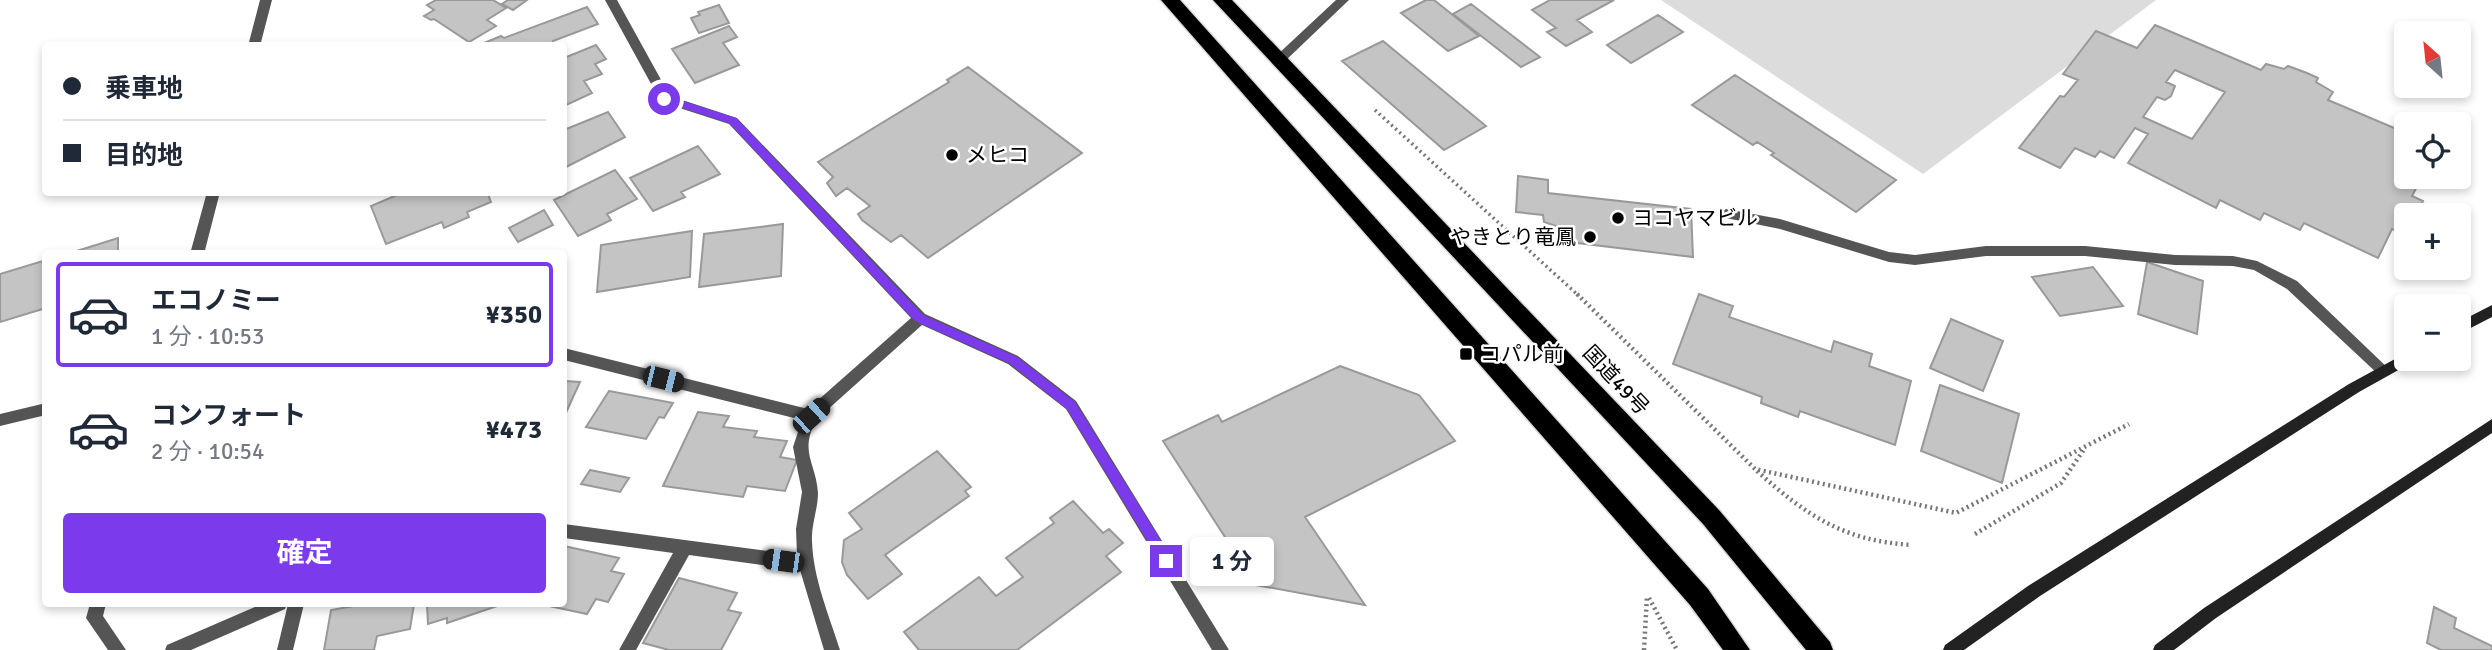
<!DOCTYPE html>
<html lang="ja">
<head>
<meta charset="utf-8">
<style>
	:root { --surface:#fff; --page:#f6f6f7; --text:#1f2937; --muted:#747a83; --line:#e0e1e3; --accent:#7c3aed }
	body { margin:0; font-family:Signika,"Noto Sans JP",sans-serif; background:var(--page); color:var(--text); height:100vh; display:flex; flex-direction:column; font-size:26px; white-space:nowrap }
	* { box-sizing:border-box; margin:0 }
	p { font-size:23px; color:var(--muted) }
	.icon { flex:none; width:38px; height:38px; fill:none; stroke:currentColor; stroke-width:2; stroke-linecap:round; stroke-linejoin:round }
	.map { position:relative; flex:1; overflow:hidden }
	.side { position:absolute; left:42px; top:250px; width:525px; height:357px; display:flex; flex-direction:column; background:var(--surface); border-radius:7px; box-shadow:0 4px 10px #0003 }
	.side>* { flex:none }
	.top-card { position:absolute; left:42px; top:42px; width:525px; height:154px; border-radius:7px; box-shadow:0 4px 10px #0003; display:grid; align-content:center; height:154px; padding:0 21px; background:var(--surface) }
	.needle { width:46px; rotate:333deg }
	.buttons { position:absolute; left:2394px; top:21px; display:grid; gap:14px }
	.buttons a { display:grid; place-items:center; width:77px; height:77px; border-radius:7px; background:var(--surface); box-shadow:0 4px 10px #0003; font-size:35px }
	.end { position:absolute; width:32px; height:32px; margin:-16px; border:9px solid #7c3aed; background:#fff; box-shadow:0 0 0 4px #fff }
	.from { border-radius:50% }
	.bubble { position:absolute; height:49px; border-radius:7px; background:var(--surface); box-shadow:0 4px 10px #0003; font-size:23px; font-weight:700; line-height:49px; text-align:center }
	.car { position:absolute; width:21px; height:42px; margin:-21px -10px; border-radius:9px; box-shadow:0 0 5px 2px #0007; background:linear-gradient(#222 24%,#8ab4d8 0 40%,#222 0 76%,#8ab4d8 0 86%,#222 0) }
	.top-card b { display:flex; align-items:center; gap:24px; height:66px; font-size:26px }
	.top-card b+b { border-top:2px solid var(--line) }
	.top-card i { width:18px; height:18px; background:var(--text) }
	ul { padding:12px 0 0; list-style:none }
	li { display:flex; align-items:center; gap:21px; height:105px; margin:0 14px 10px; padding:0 7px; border:4px solid transparent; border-radius:7px }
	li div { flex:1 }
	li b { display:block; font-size:26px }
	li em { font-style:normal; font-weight:700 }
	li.active { border-color:var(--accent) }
	li>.icon { width:63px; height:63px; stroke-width:1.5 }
	.cta { display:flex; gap:14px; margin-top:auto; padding:14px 21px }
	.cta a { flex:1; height:80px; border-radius:7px; background:var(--accent); color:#fff; font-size:28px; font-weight:700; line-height:80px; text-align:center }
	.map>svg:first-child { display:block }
</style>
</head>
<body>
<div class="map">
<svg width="2492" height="650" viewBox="0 0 2492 650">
	<rect width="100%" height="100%" fill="#fff"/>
	<path fill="#dcdcdc" d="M 1661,0 L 2156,0 L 1923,174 Z"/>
	<path fill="#c4c4c4" stroke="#999" stroke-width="2" fill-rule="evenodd" d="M 436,0 L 493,0 L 506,8 L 487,20 L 496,26 L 469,42 L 434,19 L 431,20 L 424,16 L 434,10 L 427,5 Z
		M 508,0 L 527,0 L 513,10 L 502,4 Z
		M 1426,0 L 1434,0 L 1479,36 L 1448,51 L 1401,13 Z
		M 1550,0 L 1614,0 L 1577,20 L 1592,32 L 1566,46 L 1547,32 L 1556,28 L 1532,10 Z
		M 1471,4 L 1540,57 L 1521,67 L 1453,14 Z
		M 719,5 L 729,23 L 699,33 L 691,18 L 700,15 L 698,12 Z
		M 587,7 L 598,24 L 553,41 L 556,46 L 477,46 L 501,36 L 504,38 Z
		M 1658,15 L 1683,32 L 1631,63 L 1607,45 Z
		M 2155,25 L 2261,70 L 2266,64 L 2284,69 L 2288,66 L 2307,73 L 2318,78 L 2316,82 L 2333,92 L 2328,100 L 2406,133 L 2406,149 L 2398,165 L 2406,168 L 2406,177 L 2422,177 L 2412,196 L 2423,201 L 2416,215 L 2406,215 L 2406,235 L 2392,229 L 2378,258 L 2304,223 L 2300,230 L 2264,213 L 2260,220 L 2220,200 L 2216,208 L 2128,163 L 2148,134 L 2135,128 L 2114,158 L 2100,151 L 2095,157 L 2075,148 L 2060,168 L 2019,148 L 2060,96 L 2064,97 L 2078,80 L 2063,74 L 2096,31 L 2137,48 ZM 2175,70 L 2225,92 L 2192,139 L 2143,117 L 2157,97 L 2165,100 L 2171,96 L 2175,86 L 2166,82 Z
		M 729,26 L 737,37 L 723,43 L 739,65 L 695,83 L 672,49 Z
		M 1383,41 L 1486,126 L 1444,150 L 1342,61 Z
		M 596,45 L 606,59 L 595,64 L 602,74 L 584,81 L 592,93 L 564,106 L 564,58 Z
		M 968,67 L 1082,153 L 928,258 L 901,235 L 891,242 L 862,220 L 858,214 L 870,206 L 847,188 L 836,196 L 827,183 L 833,177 L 818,162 L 949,82 L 947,80 Z
		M 1735,75 L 1896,180 L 1856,212 L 1771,155 L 1774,153 L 1757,142 L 1753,145 L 1692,105 Z
		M 608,112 L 625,137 L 564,168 L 564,130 Z
		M 698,146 L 720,174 L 681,192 L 685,197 L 653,211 L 630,178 Z
		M 615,170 L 637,199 L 607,214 L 611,220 L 578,236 L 554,200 Z
		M 1518,176 L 1548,180 L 1548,193 L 1691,209 L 1693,257 L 1561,241 L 1562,228 L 1544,222 L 1543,215 L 1516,212 Z
		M 404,192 L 487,192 L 491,202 L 467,212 L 469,217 L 444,228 L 442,222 L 386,244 L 371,206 Z
		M 544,210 L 553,225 L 518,242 L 509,228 Z
		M 783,224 L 781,276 L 699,287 L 704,234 Z
		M 692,231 L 690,277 L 597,292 L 601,245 Z
		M 118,238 L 118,254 L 67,254 Z
		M 46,260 L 46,308 L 0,322 L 0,274 Z
		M 2147,262 L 2203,281 L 2197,334 L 2138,314 Z
		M 2093,267 L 2123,306 L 2060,316 L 2032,277 Z
		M 1699,294 L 1733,306 L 1729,317 L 1831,352 L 1834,341 L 1872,354 L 1869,366 L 1911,381 L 1895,445 L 1800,411 L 1798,417 L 1761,403 L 1762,397 L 1673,364 Z
		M 1951,319 L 2003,341 L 1983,391 L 1930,368 Z
		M 1340,366 L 1419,395 L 1455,441 L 1305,517 L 1365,605 L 1256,585 L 1163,441 L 1218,415 L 1222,422 Z
		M 564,381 L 580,382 L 564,417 Z
		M 1940,385 L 2019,414 L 2002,483 L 1921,451 Z
		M 609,391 L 673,403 L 664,418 L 659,417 L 646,439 L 586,427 Z
		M 698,412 L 729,416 L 723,427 L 757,431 L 754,437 L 787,441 L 780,457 L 797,460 L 785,491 L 747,486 L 743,497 L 663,486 Z
		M 937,451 L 971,487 L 965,491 L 969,496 L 885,555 L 902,574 L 868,599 L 847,575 L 842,562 L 844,540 L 862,529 L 849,513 Z
		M 590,470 L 629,478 L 620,492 L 581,484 Z
		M 1073,501 L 1103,533 L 1109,529 L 1123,543 L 1106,556 L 1121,572 L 1017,650 L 919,650 L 904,632 L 979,577 L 996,596 L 1023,577 L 1006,558 L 1054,523 L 1050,518 Z
		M 564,546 L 619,558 L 611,571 L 624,574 L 608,602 L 596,599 L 587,614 L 540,604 L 564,604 Z
		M 679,578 L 737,593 L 728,610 L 741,613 L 721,650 L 669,650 L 643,643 Z
		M 364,604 L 414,604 L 410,629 L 377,636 L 374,650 L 324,650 L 331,610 Z
		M 427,604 L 503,604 L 447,623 L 447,618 L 428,624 Z
		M 2434,607 L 2456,618 L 2454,628 L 2492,646 L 2492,650 L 2441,650 L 2427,643 Z"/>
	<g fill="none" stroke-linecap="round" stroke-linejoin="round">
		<defs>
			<path id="highway" d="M 1161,0 L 1180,0 L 1708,589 L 1750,650 L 1723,650 L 1690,605 Z
				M 1213,0 L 1232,0 L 1719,510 L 1830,642 L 1833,650 L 1806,650 L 1703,524 Z"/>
		</defs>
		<use href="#highway" stroke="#dbdbdb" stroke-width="3"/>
		<path stroke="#777" stroke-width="3.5" stroke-dasharray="2 3.5" stroke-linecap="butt" d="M 1375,110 L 1579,296"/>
		<path stroke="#777" stroke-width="4.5" stroke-dasharray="2 3.5" stroke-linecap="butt" d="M 1577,294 L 1755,469 L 1956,513 L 2129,424
			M 1757,471 C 1807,516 1844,541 1912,545
			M 1975,534 L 2061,483 L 2085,448
			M 1649,598 L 1677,650
			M 1644,650 L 1647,596"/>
		<path fill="#555" fill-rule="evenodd" d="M 260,0 L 272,0 L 260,46 L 248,46 Z
			M 605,0 L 617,0 L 670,96 L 737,118 L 925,314 L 1018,356 L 1076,401 L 1229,650 L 1212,650 L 1066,409 L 1008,364 L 922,325 L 816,420 C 799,453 816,462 818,493 C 818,509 811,525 812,541 C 813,578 829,615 840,650 L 824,650 L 800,570 L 689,555 L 636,650 L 619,650 L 673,553 L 564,538 L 564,524 L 797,555 L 796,529 L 802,492 L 793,447 L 802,420 L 564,360 L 564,348 L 808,409 L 911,318 L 729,124 L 661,102 Z
			M 1336,0 L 1349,0 L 1284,62 L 1276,62 L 1276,56 Z
			M 207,192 L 220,192 L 204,254 L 190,254 Z
			M 1726,209 L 1780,219 L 1889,252 L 1915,255 L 1986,246 L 2085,246 L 2175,255 L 2233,256 L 2257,261 L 2297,281 L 2391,371 L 2389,375 L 2379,375 L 2287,289 L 2254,270 L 2233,266 L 2175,265 L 2085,256 L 1986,256 L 1915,265 L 1889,262 L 1780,229 L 1721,217 L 1719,214 Z
			M 46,403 L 46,415 L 0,426 L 0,414 Z
			M 90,604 L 106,604 L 103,616 L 126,650 L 108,650 L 86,618 Z
			M 262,604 L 287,604 L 285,609 L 191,650 L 165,650 L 167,645 Z
			M 288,604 L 304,604 L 293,650 L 277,650 Z"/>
		<path fill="#222" fill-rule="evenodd" d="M 2492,305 L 2492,317 L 2459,334 L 2459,322 Z
			M 2406,353 L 2406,359 L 2413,359 L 2411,363 L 2359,392 L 2040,596 L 1964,650 L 1943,650 L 1945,645 L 2028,586 L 2349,384 Z
			M 2492,419 L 2492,433 L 2216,618 L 2174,650 L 2153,650 L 2155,645 L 2204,608 Z"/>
		<use href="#highway" fill="#000" fill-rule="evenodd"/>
	</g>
	<path fill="#7c3aed" d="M 664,95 L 736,118 L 923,315 L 1017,357 L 1075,402 L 1171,557 L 1171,565 L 1162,565 L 1067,409 L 1009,363 L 915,321 L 729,123 L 661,101 L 661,96 Z"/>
	<g fill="#000" stroke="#fff" stroke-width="2.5">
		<circle cx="952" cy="155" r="7"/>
		<circle cx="1618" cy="218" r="7"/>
		<circle cx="1590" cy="237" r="7"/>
		<rect x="1459" y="347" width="14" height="14" rx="3.5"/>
	</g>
	<g text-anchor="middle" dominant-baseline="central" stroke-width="5" stroke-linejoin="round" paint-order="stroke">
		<g font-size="21" fill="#000" stroke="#fff" text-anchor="start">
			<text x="966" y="155">メヒコ</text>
			<text x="1632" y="218">ヨコヤマビル</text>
			<text x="1576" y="237" text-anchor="end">やきとり竜鳳</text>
			<text x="1480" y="354">コパル前</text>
		</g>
		<g font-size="21" fill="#000" stroke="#fff">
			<text transform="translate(1616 380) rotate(47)">国道49号</text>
		</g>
	</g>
</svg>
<div class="buttons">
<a><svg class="needle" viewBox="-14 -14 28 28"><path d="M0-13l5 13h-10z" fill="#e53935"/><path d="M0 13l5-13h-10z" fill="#747a83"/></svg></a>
<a><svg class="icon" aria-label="locate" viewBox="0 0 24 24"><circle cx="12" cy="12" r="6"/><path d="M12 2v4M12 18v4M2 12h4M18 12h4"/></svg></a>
<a>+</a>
<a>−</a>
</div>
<i class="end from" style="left:664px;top:99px"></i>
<i class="end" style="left:1166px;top:561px"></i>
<div class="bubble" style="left:1190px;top:537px;width:84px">1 分</div>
<i class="car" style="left:663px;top:379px;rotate:104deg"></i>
<i class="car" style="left:811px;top:416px;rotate:48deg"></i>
<i class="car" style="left:783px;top:561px;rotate:278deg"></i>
<div class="top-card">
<b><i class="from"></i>乗車地</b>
<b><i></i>目的地</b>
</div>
<section class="side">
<ul>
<li class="active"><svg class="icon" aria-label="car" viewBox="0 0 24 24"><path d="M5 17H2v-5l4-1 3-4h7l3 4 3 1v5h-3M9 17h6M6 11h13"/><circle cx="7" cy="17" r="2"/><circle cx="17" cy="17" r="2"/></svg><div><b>エコノミー</b><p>1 分 · 10:53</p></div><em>¥350</em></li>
<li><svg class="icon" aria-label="car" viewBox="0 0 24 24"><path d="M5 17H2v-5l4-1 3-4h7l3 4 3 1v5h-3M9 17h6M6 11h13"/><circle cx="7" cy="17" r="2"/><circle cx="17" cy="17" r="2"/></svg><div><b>コンフォート</b><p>2 分 · 10:54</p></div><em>¥473</em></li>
</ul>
<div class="cta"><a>確定</a></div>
</section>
</div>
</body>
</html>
